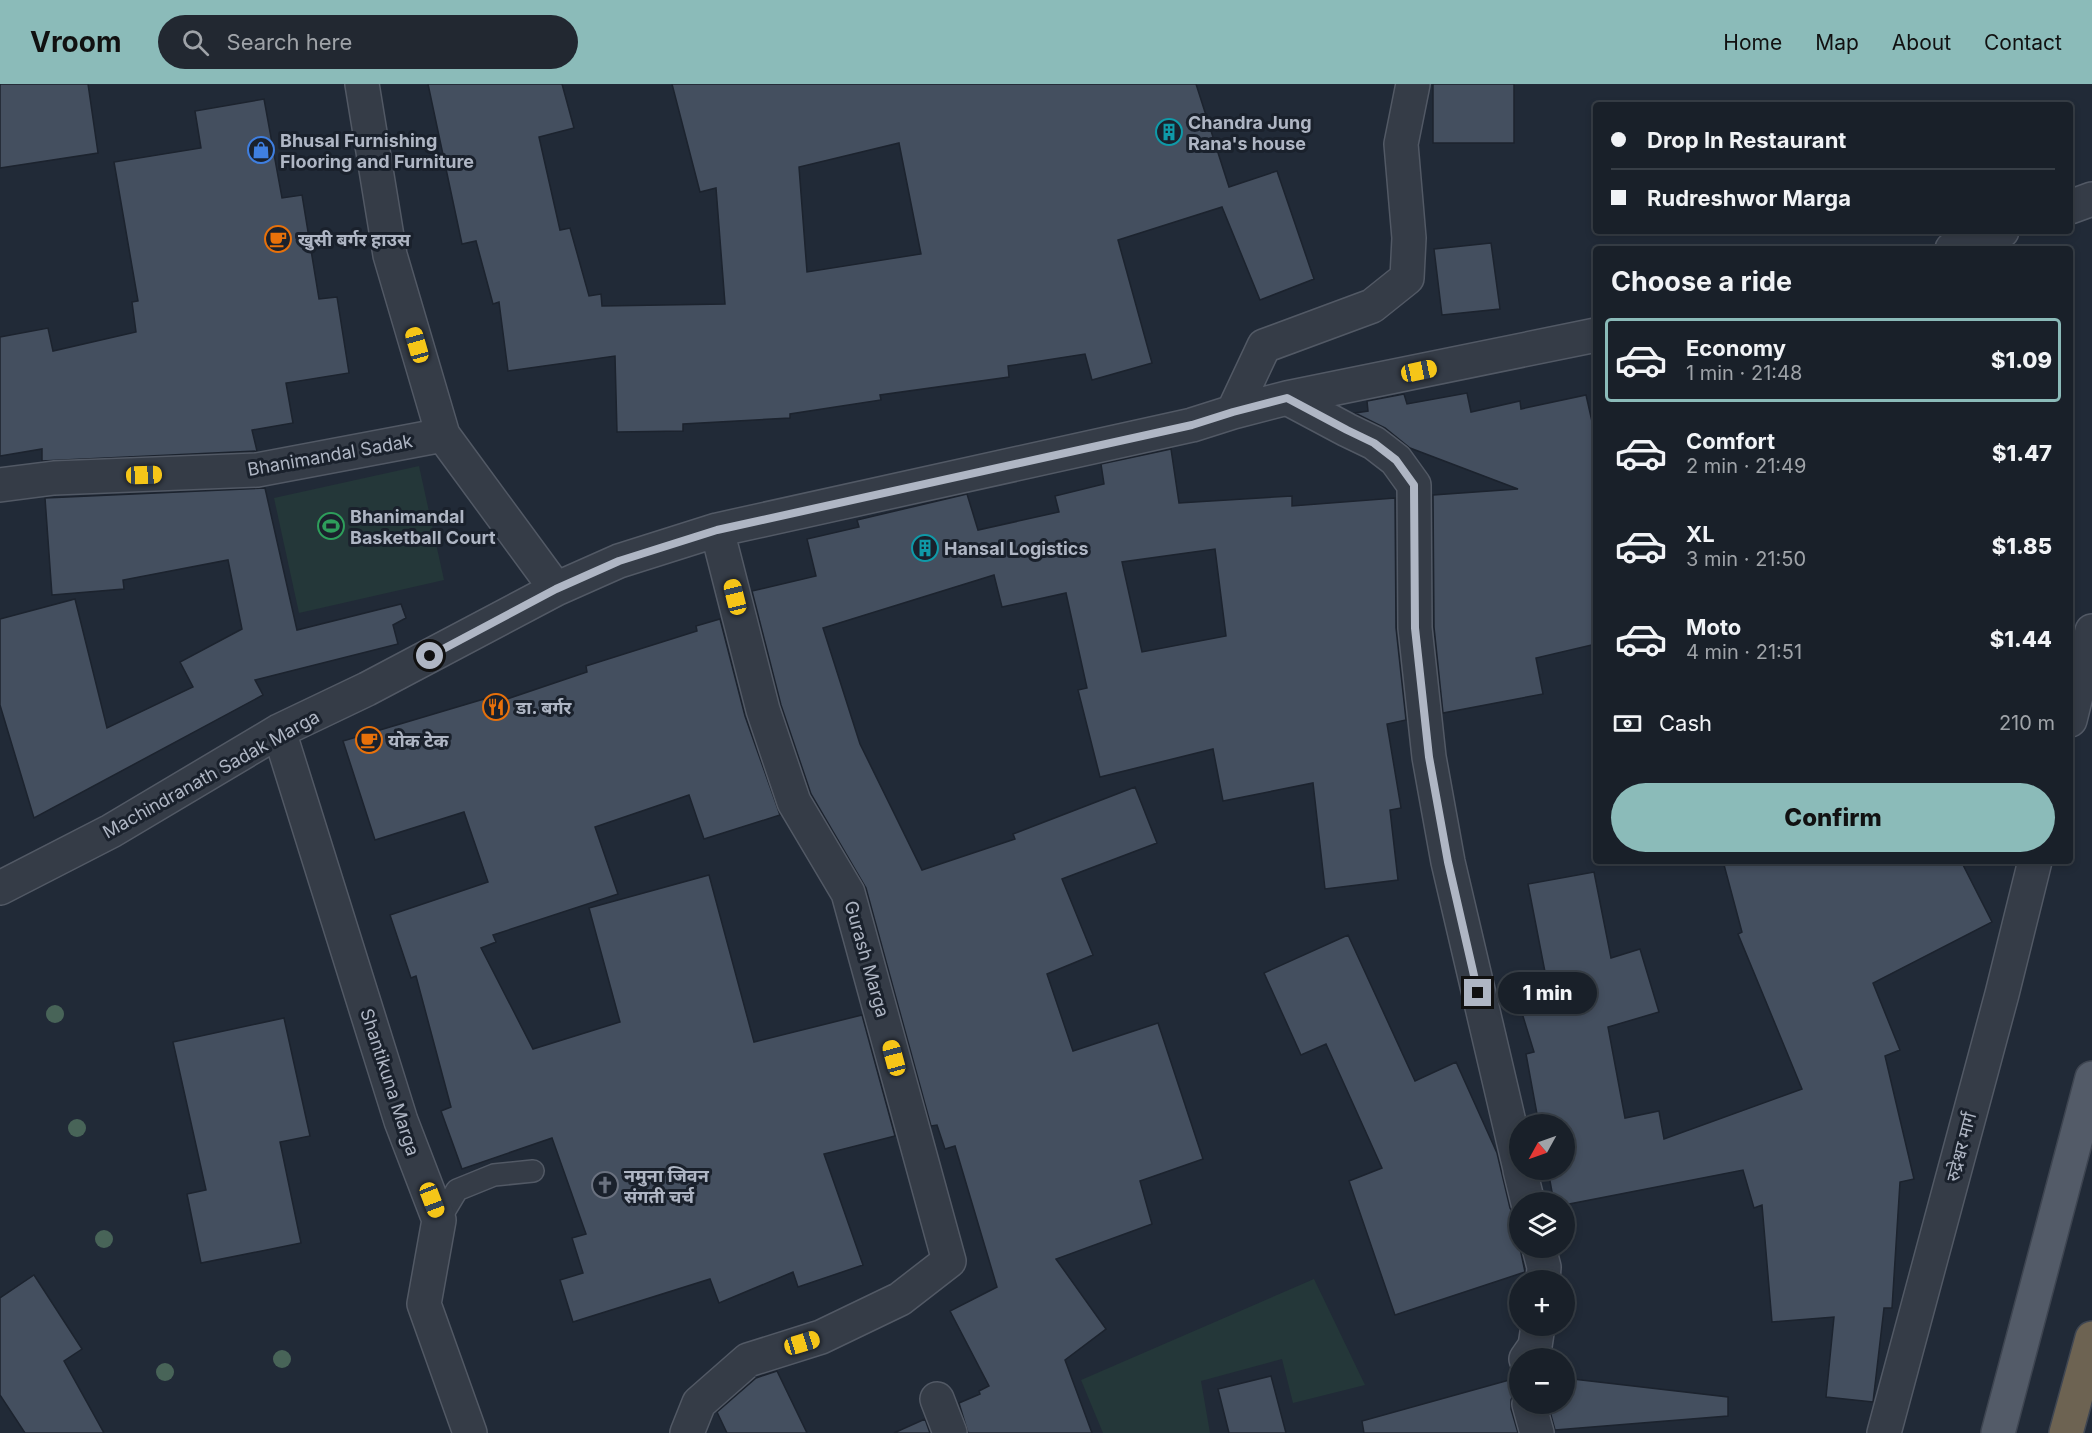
<!DOCTYPE html>
<html lang="en">
<head>
<meta charset="utf-8">
<style>
	:root { --surface:#192029; --page:#222831; --text:#f1f3f6; --muted:#9fa3a8; --line:#373e46; --accent:#8bbbb9 }
	body { margin:0; font-family:Inter,"Noto Sans Devanagari",sans-serif; background:var(--page); color:var(--text); height:100vh; display:flex; flex-direction:column; font-size:22px; white-space:nowrap }
	* { box-sizing:border-box; margin:0 }
	p { font-size:20px; color:var(--muted) }
	.icon { flex:none; width:33px; height:33px; fill:none; stroke:currentColor; stroke-width:2; stroke-linecap:round; stroke-linejoin:round }
	.map { position:relative; flex:1; overflow:hidden }
	.details { position:absolute; left:1593px; top:162px; width:480px; height:618px; display:flex; flex-direction:column; background:var(--surface); border-radius:6px; box-shadow:0 3px 9px #0003,0 0 0 2px var(--line) }
	.details>* { flex:none }
	.top-card { position:absolute; left:1593px; top:18px; width:480px; height:132px; border-radius:6px; box-shadow:0 3px 9px #0003,0 0 0 2px var(--line); display:grid; align-content:center; height:132px; padding:0 18px; background:var(--surface) }
	.needle { width:39px; rotate:230deg }
	.controls { position:absolute; left:1509px; top:1030px; display:grid; gap:12px }
	.controls a { display:grid; place-items:center; width:66px; height:66px; border-radius:50%; background:var(--surface); box-shadow:0 3px 9px #0003,0 0 0 2px var(--line); font-size:30px }
	.end { position:absolute; width:27px; height:27px; margin:-14px; border:8px solid #afb6c4; background:#111; box-shadow:0 0 0 3px #111 }
	.from { border-radius:50% }
	.bubble { position:absolute; height:42px; border-radius:21px; background:var(--surface); box-shadow:0 3px 9px #0003,0 0 0 2px var(--line); font-size:20px; font-weight:800; line-height:42px; text-align:center }
	.car { position:absolute; width:18px; height:36px; margin:-18px -9px; border-radius:8px; box-shadow:0 0 4px 2px #0007; background:linear-gradient(#f5c518 24%,#345 0 40%,#f5c518 0 76%,#345 0 86%,#f5c518 0) }
	.top-card b { display:flex; align-items:center; gap:21px; height:57px; font-size:22px }
	.top-card b+b { border-top:2px solid var(--line) }
	.top-card i { width:15px; height:15px; background:var(--text) }
	ul { padding:0; list-style:none }
	li { display:flex; align-items:center; gap:18px; height:84px; margin:0 12px 9px; padding:0 6px; border:3px solid transparent; border-radius:6px }
	li div { flex:1 }
	li b { display:block; font-size:22px }
	li em { font-style:normal; font-weight:800 }
	li.current { border-color:var(--accent) }
	li>.icon { width:54px; height:54px; stroke-width:1.5 }
	h2 { padding:0 18px; font-size:27px; line-height:72px }
	.pay { display:flex; align-items:center; gap:15px; height:66px; padding:0 18px; font-size:22px }
	.pay p { margin-inline-start:auto }
	.action { display:flex; gap:12px; margin-top:auto; padding:12px 18px }
	.action a { flex:1; height:69px; border-radius:36px; background:var(--accent); color:#111; font-size:24px; font-weight:800; line-height:69px; text-align:center }
	header { display:flex; align-items:center; gap:36px; box-sizing:border-box; height:84px; padding:0 30px; background:var(--accent); color:#111 }
	header strong { font-size:28px }
	nav { display:flex; gap:33px; margin-inline-start:auto; font-size:21px }
	.search { width:420px; height:54px; background:var(--page); display:flex; align-items:center; gap:15px; box-sizing:border-box; padding:0 21px; border-radius:33px; color:var(--muted); font-size:22px }
	.map>svg:first-child { display:block }
</style>
</head>
<body>
<header>
<strong>Vroom</strong>
<div class="search"><svg class="icon" aria-label="search" viewBox="0 0 24 24"><circle cx="10" cy="10" r="6"/><path d="M15 15l6 6"/></svg>Search here</div>
<nav><a>Home</a><a>Map</a><a>About</a><a>Contact</a></nav>
</header>
<div class="map">
<svg width="2092" height="1349" viewBox="0 0 2092 1349">
	<rect width="100%" height="100%" fill="#212a37"/>
	<path fill="#243739" d="M 419,382 L 444,496 L 299,529 L 274,414 Z
		M 1314,1195 L 1365,1301 L 1293,1319 L 1282,1275 L 1201,1297 L 1210,1349 L 1103,1349 L 1081,1296 Z"/>
	<path fill="#444f5f" stroke="#1c232e" stroke-width="1.5" fill-rule="evenodd" d="M 0,0 L 88,0 L 98,69 L 0,84 Z
		M 428,0 L 562,0 L 574,44 L 539,53 L 560,146 L 570,144 L 589,212 L 601,210 L 602,222 L 725,220 L 716,104 L 700,108 L 672,0 L 1196,0 L 1229,103 L 1277,87 L 1314,195 L 1260,216 L 1222,123 L 1118,156 L 1152,279 L 1092,296 L 1085,270 L 1008,282 L 1009,293 L 880,311 L 881,316 L 790,330 L 790,334 L 683,340 L 683,347 L 617,348 L 615,272 L 508,287 L 499,218 L 493,220 L 476,157 L 462,160 ZM 899,59 L 921,170 L 807,188 L 799,83 Z
		M 1433,0 L 1514,0 L 1514,59 L 1433,59 Z
		M 264,15 L 282,114 L 302,111 L 319,215 L 337,213 L 349,289 L 286,299 L 293,339 L 252,346 L 257,367 L 42,377 L 42,365 L 0,372 L 0,253 L 48,244 L 53,267 L 136,248 L 132,218 L 138,217 L 114,78 L 201,64 L 195,27 Z
		M 1491,159 L 1500,225 L 1442,231 L 1434,165 Z
		M 1467,309 L 1471,328 L 1520,317 L 1521,325 L 1586,311 L 1596,355 L 1596,560 L 1536,574 L 1543,610 L 1443,629 L 1434,543 L 1433,411 L 1518,405 L 1410,364 L 1385,344 L 1355,329 L 1368,327 L 1367,317 L 1404,310 L 1407,320 Z
		M 1171,365 L 1179,419 L 1292,412 L 1292,422 L 1395,414 L 1396,544 L 1406,636 L 1387,640 L 1401,724 L 1390,726 L 1398,796 L 1325,805 L 1313,699 L 1223,717 L 1213,665 L 1100,693 L 1078,606 L 1087,604 L 1066,509 L 1002,523 L 994,491 L 823,544 L 860,660 L 922,786 L 1015,755 L 1013,750 L 1135,703 L 1157,759 L 1062,795 L 1093,871 L 1047,890 L 1073,967 L 1158,939 L 1203,1075 L 1140,1097 L 1152,1140 L 1056,1175 L 1106,1245 L 1065,1276 L 1092,1349 L 968,1349 L 959,1319 L 980,1310 L 979,1307 L 989,1302 L 950,1227 L 997,1203 L 955,1062 L 945,1065 L 937,1041 L 931,1042 L 866,804 L 811,710 L 781,621 L 752,507 L 816,492 L 807,455 L 859,443 L 857,436 L 967,410 L 978,446 L 1059,428 L 1055,412 L 1104,400 L 1101,380 ZM 1215,465 L 1226,552 L 1142,568 L 1122,478 Z
		M 265,404 L 297,546 L 401,520 L 406,534 L 393,541 L 398,560 L 255,596 L 263,611 L 34,734 L 0,621 L 0,535 L 75,515 L 107,644 L 193,603 L 180,578 L 242,545 L 228,476 L 123,496 L 124,505 L 52,511 L 45,414 Z
		M 720,535 L 745,632 L 780,731 L 704,755 L 689,711 L 595,743 L 618,810 L 493,851 L 496,858 L 481,864 L 533,965 L 620,938 L 589,824 L 709,791 L 754,958 L 862,931 L 895,1052 L 824,1070 L 863,1181 L 798,1203 L 793,1188 L 719,1219 L 710,1195 L 573,1238 L 560,1196 L 583,1189 L 572,1154 L 586,1150 L 552,1054 L 462,1085 L 441,1027 L 451,1023 L 416,892 L 411,894 L 390,831 L 488,798 L 464,728 L 375,756 L 343,657 L 484,615 L 486,622 L 587,588 L 586,582 L 697,547 L 696,542 Z
		M 1723,777 L 1961,777 L 1992,838 L 1873,899 L 1900,966 L 1885,972 L 1914,1095 L 1900,1098 L 1892,1224 L 1884,1224 L 1873,1318 L 1826,1313 L 1834,1233 L 1772,1238 L 1762,1121 L 1754,1124 L 1743,1086 L 1564,1121 L 1564,1119 L 1554,1119 L 1548,1086 L 1564,1086 L 1564,1041 L 1539,1041 L 1526,970 L 1534,968 L 1514,903 L 1546,893 L 1528,800 L 1594,788 L 1611,874 L 1640,865 L 1659,928 L 1608,943 L 1625,1034 L 1659,1027 L 1664,1055 L 1802,1005 L 1738,850 L 1742,848 Z
		M 1348,851 L 1415,997 L 1456,978 L 1497,1069 L 1510,1124 L 1514,1131 L 1520,1135 L 1520,1164 L 1525,1188 L 1395,1231 L 1349,1097 L 1382,1084 L 1326,960 L 1301,971 L 1264,889 Z
		M 284,934 L 310,1052 L 280,1058 L 301,1159 L 201,1179 L 187,1110 L 206,1106 L 173,958 Z
		M 34,1191 L 82,1265 L 64,1277 L 104,1349 L 25,1349 L 0,1311 L 0,1214 Z
		M 777,1287 L 807,1349 L 727,1349 L 717,1328 L 756,1294 Z
		M 1271,1292 L 1286,1349 L 1229,1349 L 1218,1305 Z
		M 1520,1293 L 1520,1304 L 1515,1307 L 1511,1316 L 1511,1325 L 1518,1349 L 1364,1349 L 1362,1337 Z
		M 1564,1294 L 1728,1313 L 1728,1332 L 1555,1346 L 1548,1320 L 1564,1320 Z
		M 925,1335 L 930,1349 L 894,1349 Z"/>
	<g fill="none" stroke-linecap="round" stroke-linejoin="round">
		<defs>
			<path id="lane" d="M 439,1136 L 457,1106 L 494,1091 L 533,1087"/>
			<path id="street" d="M 362,0 L 390,171 L 443,351 L 556,505
				M 2070,123 L 2092,115
				M 1952,165 L 2002,147
				M 1287,314 L 1347,346 L 1374,359 L 1396,376 L 1414,401 L 1415,544 L 1429,673 L 1448,778 L 1520,1085
				M 1233,328 L 1264,262 L 1372,222 L 1407,194 L 1409,154 L 1401,60 L 1413,0
				M 0,401 L 54,394 L 257,386 L 443,351
				M 2070,636 L 2092,547
				M 279,647 L 401,1037 L 439,1136 L 424,1220 L 470,1349
				M 0,804 L 111,747 L 279,647 L 367,605 L 556,505 L 619,477 L 717,446 L 1192,341 L 1233,328 L 1287,314 L 1596,251
				M 1520,1086 L 1528,1119
				M 1539,1164 L 1544,1183 L 1543,1197
				M 1526,1275 L 1535,1262 L 1538,1242
				M 937,1315 L 950,1349
				M 1529,1320 L 1537,1349
				M 687,1349 L 699,1319 L 748,1276 L 821,1253 L 900,1215 L 949,1177 L 848,809 L 794,718 L 763,626 L 717,446
				M 1884,1349 L 2002,910 L 2035,777"/>
			<path id="primary" d="M 1998,1349 L 2092,994"/>
			<path id="highway" d="M 2066,1349 L 2092,1254"/>
		</defs>
		<use href="#lane" stroke="#525965" stroke-width="24"/>
		<use href="#street" stroke="#525965" stroke-width="36"/>
		<use href="#primary" stroke="#3e4551" stroke-width="36"/>
		<use href="#highway" stroke="#3f4652" stroke-width="36"/>
		<use href="#lane" stroke="#353c47" stroke-width="21"/>
		<use href="#street" stroke="#353c47" stroke-width="33"/>
		<use href="#primary" stroke="#535b68" stroke-width="33"/>
		<use href="#highway" stroke="#6d6352" stroke-width="33"/>
	</g>
	<g fill="#486458">
		<circle cx="55" cy="930" r="9"/>
		<circle cx="77" cy="1044" r="9"/>
		<circle cx="104" cy="1155" r="9"/>
		<circle cx="282" cy="1275" r="9"/>
		<circle cx="165" cy="1288" r="9"/>
	</g>
	<g fill="none" stroke-linecap="round" stroke-linejoin="round">
		<path stroke="#afb6c4" stroke-width="8" d="M 430,572 L 556,505 L 619,477 L 717,446 L 1192,341 L 1233,328 L 1287,314 L 1347,346 L 1374,359 L 1396,376 L 1414,401 L 1415,544 L 1429,673 L 1448,778 L 1478,909"/>
	</g>
	<defs>
		<symbol id="building-ring" viewBox="-11 -11 22 22"><circle r="9.5" fill="#1a212c" stroke="#0f9aa8" stroke-width="1.5"/><path d="M-4-6H4V6H1V3H-1V6H-4ZM-2.5-4.3h1.7v1.8h-1.7ZM.8-4.3h1.7v1.8H.8ZM-2.5-1h1.7V.8h-1.7ZM.8-1h1.7V.8H.8Z" fill="#0f9aa8"/></symbol>
		<symbol id="shop-ring" viewBox="-11 -11 22 22"><circle r="9.5" fill="#1a212c" stroke="#3f7fe0" stroke-width="1.5"/><path d="M-5-2.5h2.3a2.7 3.5 0 0 1 5.4 0H5L5.5 6h-11ZM-1.5-2.5h3a1.5 2.3 0 0 0-3 0Z" fill="#3f7fe0"/></symbol>
		<symbol id="cafe-ring" viewBox="-11 -11 22 22"><circle r="9.5" fill="#1a212c" stroke="#e8710a" stroke-width="1.5"/><path d="M-5.5-4.5H6V0H3Q3 3.5 0 3.5H-2.5Q-5.5 3.5-5.5 0ZM3-3.2v2h1.7v-2ZM-6 4.5H4V6H-6Z" fill="#e8710a"/></symbol>
		<symbol id="stadium-ring" viewBox="-11 -11 22 22"><circle r="9.5" fill="#1a212c" stroke="#2e9e5b" stroke-width="1.5"/><path d="M0-5a6.5 5 0 1 0 0 10a6.5 5 0 1 0 0-10ZM-3.5-1.8h7v3.6h-7Z" fill="#2e9e5b"/></symbol>
		<symbol id="restaurant-ring" viewBox="-11 -11 22 22"><circle r="9.5" fill="#1a212c" stroke="#e8710a" stroke-width="1.5"/><path d="M-5-6h1v4h1v-4h1v4h1v-4h1v5L-1.5 .5V6h-2V.5L-5-1ZM5-6V6H3V1.5H1.5Q1.5-4 5-6Z" fill="#e8710a"/></symbol>
		<symbol id="church-ring" viewBox="-11 -11 22 22"><circle r="9.5" fill="#1a212c" stroke="#6b7280" stroke-width="1.5"/><path d="M-1.2-6h2.4v3.5h3.3v2.4h-3.3V6h-2.4V-.1h-3.3v-2.4h3.3Z" fill="#6b7280"/></symbol>
	</defs>
	<g fill-rule="evenodd">
		<use href="#building-ring" x="1154" y="33" width="30" height="30"/>
		<use href="#shop-ring" x="246" y="51" width="30" height="30"/>
		<use href="#cafe-ring" x="263" y="140" width="30" height="30"/>
		<use href="#stadium-ring" x="316" y="427" width="30" height="30"/>
		<use href="#building-ring" x="910" y="449" width="30" height="30"/>
		<use href="#restaurant-ring" x="481" y="608" width="30" height="30"/>
		<use href="#cafe-ring" x="354" y="641" width="30" height="30"/>
		<use href="#church-ring" x="590" y="1086" width="30" height="30"/>
	</g>
	<g text-anchor="middle" dominant-baseline="central" stroke-width="6" stroke-linejoin="round" paint-order="stroke">
		<g font-size="18" font-weight="bold" fill="#afb6c4" stroke="#1a212c" text-anchor="start">
			<text x="1188" y="38">Chandra Jung<tspan x="1188" dy="21">Rana's house</tspan></text>
			<text x="280" y="56">Bhusal Furnishing<tspan x="280" dy="21">Flooring and Furniture</tspan></text>
			<text x="298" y="155">खुसी बर्गर हाउस</text>
			<text x="350" y="432">Bhanimandal<tspan x="350" dy="21">Basketball Court</tspan></text>
			<text x="944" y="464">Hansal Logistics</text>
			<text x="516" y="623">डा. बर्गर</text>
			<text x="388" y="656">योक टेक</text>
			<text x="624" y="1091">नमुना जिवन<tspan x="624" dy="21">संगती चर्च</tspan></text>
		</g>
		<g font-size="18" fill="#afb6c4" stroke="#1a212c">
			<text transform="translate(330 371) rotate(-10)">Bhanimandal Sadak</text>
			<text transform="translate(211 690) rotate(-29)">Machindranath Sadak Marga</text>
			<text transform="translate(867 875) rotate(74)">Gurash Marga</text>
			<text transform="translate(390 998) rotate(72)">Shantikuna Marga</text>
			<text transform="translate(1961 1063) rotate(-75)">रुद्रेश्वर मार्ग</text>
		</g>
	</g>
</svg>
<div class="controls">
<a><svg class="needle" viewBox="-14 -14 28 28"><path d="M0-13l5 13h-10z" fill="#e53935"/><path d="M0 13l5-13h-10z" fill="#9fa3a8"/></svg></a>
<a><svg class="icon" aria-label="layers" viewBox="0 0 24 24"><path d="M12 4l9 5-9 5-9-5zM3 14l9 5 9-5"/></svg></a>
<a>+</a>
<a>−</a>
</div>
<i class="end from" style="left:430px;top:572px"></i>
<i class="end" style="left:1478px;top:909px"></i>
<div class="bubble" style="left:1498px;top:888px;width:99px">1 min</div>
<i class="car" style="left:417px;top:261px;rotate:344deg"></i>
<i class="car" style="left:1419px;top:287px;rotate:78deg"></i>
<i class="car" style="left:144px;top:391px;rotate:88deg"></i>
<i class="car" style="left:735px;top:513px;rotate:346deg"></i>
<i class="car" style="left:894px;top:974px;rotate:345deg"></i>
<i class="car" style="left:432px;top:1116px;rotate:159deg"></i>
<i class="car" style="left:802px;top:1259px;rotate:73deg"></i>
<div class="top-card">
<b><i class="from"></i>Drop In Restaurant</b>
<b><i></i>Rudreshwor Marga</b>
</div>
<section class="details">
<h2>Choose a ride</h2>
<ul>
<li class="current"><svg class="icon" aria-label="car" viewBox="0 0 24 24"><path d="M5 17H2v-5l4-1 3-4h7l3 4 3 1v5h-3M9 17h6M6 11h13"/><circle cx="7" cy="17" r="2"/><circle cx="17" cy="17" r="2"/></svg><div><b>Economy</b><p>1 min · 21:48</p></div><em>$1.09</em></li>
<li><svg class="icon" aria-label="car" viewBox="0 0 24 24"><path d="M5 17H2v-5l4-1 3-4h7l3 4 3 1v5h-3M9 17h6M6 11h13"/><circle cx="7" cy="17" r="2"/><circle cx="17" cy="17" r="2"/></svg><div><b>Comfort</b><p>2 min · 21:49</p></div><em>$1.47</em></li>
<li><svg class="icon" aria-label="car" viewBox="0 0 24 24"><path d="M5 17H2v-5l4-1 3-4h7l3 4 3 1v5h-3M9 17h6M6 11h13"/><circle cx="7" cy="17" r="2"/><circle cx="17" cy="17" r="2"/></svg><div><b>XL</b><p>3 min · 21:50</p></div><em>$1.85</em></li>
<li><svg class="icon" aria-label="car" viewBox="0 0 24 24"><path d="M5 17H2v-5l4-1 3-4h7l3 4 3 1v5h-3M9 17h6M6 11h13"/><circle cx="7" cy="17" r="2"/><circle cx="17" cy="17" r="2"/></svg><div><b>Moto</b><p>4 min · 21:51</p></div><em>$1.44</em></li>
</ul>
<div class="pay"><svg class="icon" aria-label="cash" viewBox="0 0 24 24"><path d="M3 7h18v10H3z"/><circle cx="12" cy="12" r="2"/></svg>Cash<p>210 m</p></div>
<div class="action"><a>Confirm</a></div>
</section>
</div>
</body>
</html>
